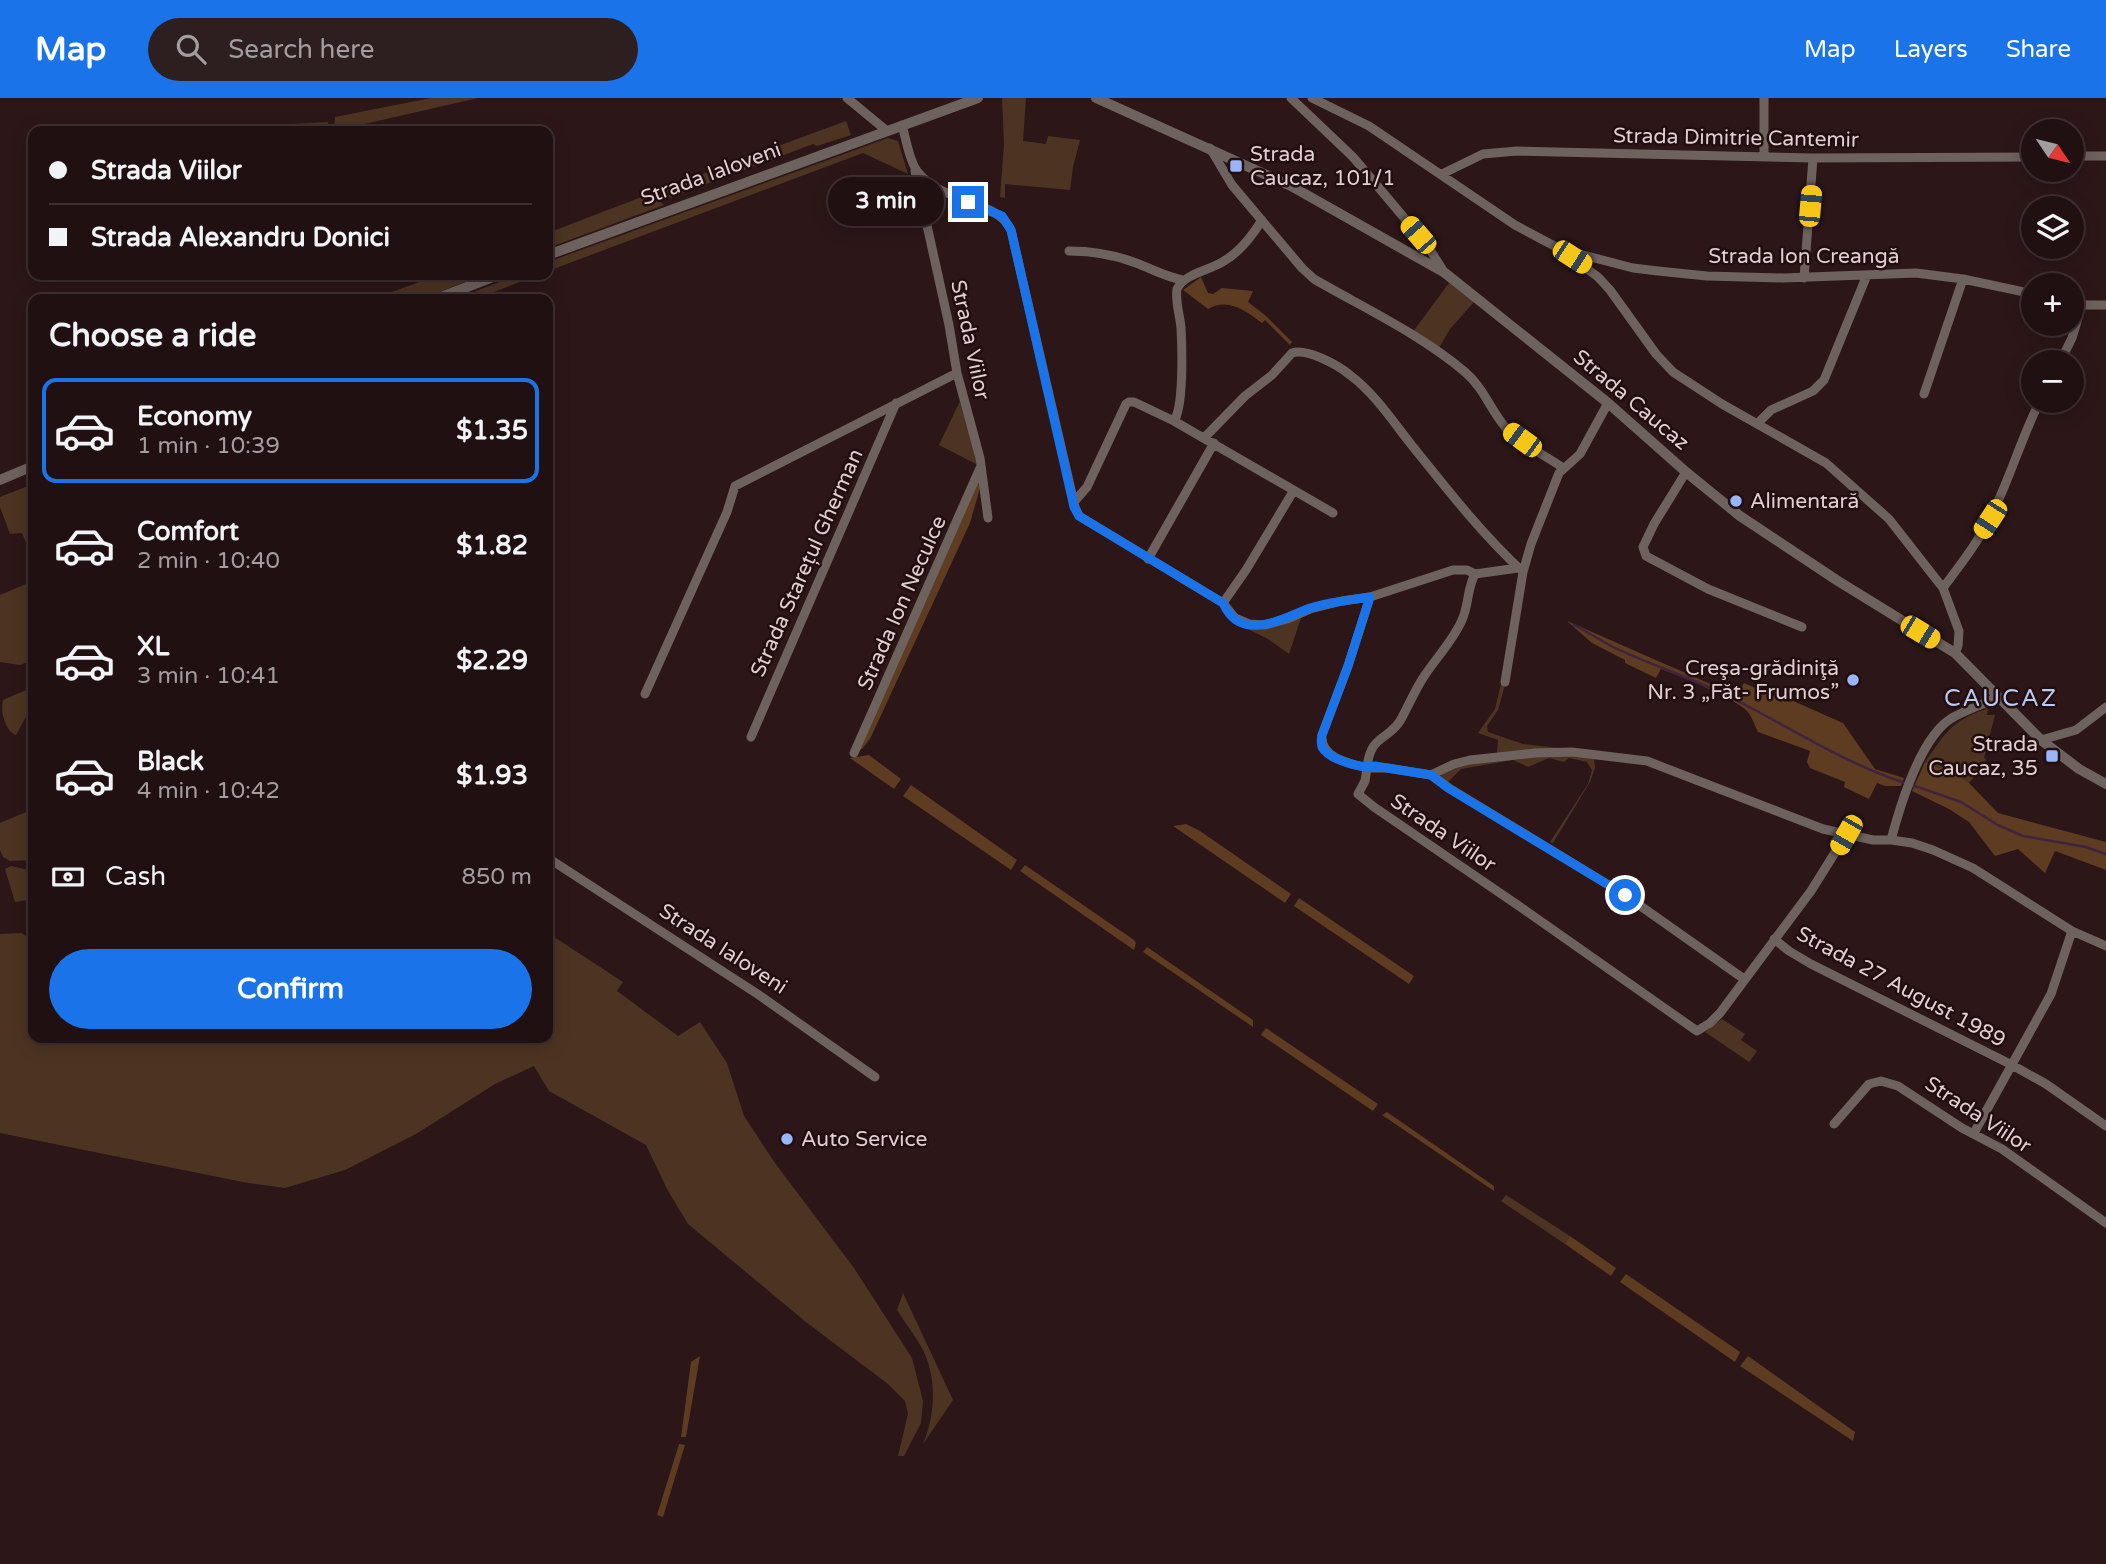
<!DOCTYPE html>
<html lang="en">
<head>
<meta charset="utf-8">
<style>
	:root { --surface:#211012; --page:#2d1e20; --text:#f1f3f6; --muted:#a29d9f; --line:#3e3032; --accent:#1a73e8 }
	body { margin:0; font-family:"Varela Round",sans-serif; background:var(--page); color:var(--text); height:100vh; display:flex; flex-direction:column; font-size:26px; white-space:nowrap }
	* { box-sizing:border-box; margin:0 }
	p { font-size:23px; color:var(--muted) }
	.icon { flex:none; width:38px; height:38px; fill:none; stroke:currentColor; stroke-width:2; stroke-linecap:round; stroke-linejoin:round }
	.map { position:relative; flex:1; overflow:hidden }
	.side { position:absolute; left:28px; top:196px; width:525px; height:749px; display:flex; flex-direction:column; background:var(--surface); border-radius:14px; box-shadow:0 4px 18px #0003,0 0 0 2px var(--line) }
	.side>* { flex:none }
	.top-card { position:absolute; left:28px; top:28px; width:525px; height:154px; border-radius:14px; box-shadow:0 4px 18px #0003,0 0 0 2px var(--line); display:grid; align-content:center; height:154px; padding:0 21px; background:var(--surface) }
	.needle { width:46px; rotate:125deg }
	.fabs { position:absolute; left:2021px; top:21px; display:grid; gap:14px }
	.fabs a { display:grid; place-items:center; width:63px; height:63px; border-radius:50%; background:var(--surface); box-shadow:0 4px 18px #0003,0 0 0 2px var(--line); font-size:35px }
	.end { position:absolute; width:32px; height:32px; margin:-16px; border:9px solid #1a73e8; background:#fff; box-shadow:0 0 0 4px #fff }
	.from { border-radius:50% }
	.bubble { position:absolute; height:49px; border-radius:24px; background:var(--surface); box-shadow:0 4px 18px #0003,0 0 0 2px var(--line); font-size:23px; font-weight:800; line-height:49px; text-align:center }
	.car { position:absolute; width:21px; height:42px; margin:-21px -10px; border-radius:9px; box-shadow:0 0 5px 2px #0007; background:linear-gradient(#f5c518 24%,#345 0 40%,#f5c518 0 76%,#345 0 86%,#f5c518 0) }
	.top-card b { display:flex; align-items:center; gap:24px; height:66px; font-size:26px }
	.top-card b+b { border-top:2px solid var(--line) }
	.top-card i { width:18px; height:18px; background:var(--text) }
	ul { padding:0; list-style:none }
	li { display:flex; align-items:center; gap:21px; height:105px; margin:0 14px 10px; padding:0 7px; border:4px solid transparent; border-radius:14px }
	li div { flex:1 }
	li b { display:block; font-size:26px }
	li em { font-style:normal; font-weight:800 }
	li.active { border-color:var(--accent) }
	li>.icon { width:63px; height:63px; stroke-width:1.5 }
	h2 { padding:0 21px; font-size:32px; line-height:84px }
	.pay { display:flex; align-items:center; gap:18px; height:77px; padding:0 21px; font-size:26px }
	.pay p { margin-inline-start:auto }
	.button { display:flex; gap:14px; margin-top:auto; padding:14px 21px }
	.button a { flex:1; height:80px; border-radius:42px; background:var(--accent); color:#fff; font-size:28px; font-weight:800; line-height:80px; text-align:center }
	header { display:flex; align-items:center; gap:42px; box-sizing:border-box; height:98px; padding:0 35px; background:var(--accent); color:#fff }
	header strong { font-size:33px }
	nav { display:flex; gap:38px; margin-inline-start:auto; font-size:24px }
	.search { width:490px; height:63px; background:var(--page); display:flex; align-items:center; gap:18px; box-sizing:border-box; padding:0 24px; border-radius:38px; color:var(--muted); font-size:26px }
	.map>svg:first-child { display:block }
</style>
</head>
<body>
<header>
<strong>Map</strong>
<div class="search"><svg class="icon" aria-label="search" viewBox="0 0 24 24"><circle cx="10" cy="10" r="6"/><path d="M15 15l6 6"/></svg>Search here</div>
<nav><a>Map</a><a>Layers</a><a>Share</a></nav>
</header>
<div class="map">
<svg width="2106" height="1466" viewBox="0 0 2106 1466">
	<rect width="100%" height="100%" fill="#2c1618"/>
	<path fill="#4d3422" d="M 431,0 L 478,0 L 334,33 L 335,19 Z
		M 1002,0 L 1026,0 L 1023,43 L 1046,46 L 1048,38 L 1080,42 L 1073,69 L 1070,92 L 1005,86 L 1005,100 L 1000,99 L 1004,46 Z
		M 846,23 L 851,37 L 817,48 L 813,46 L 670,100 L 665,90 Z
		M 328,24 L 327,33 L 196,33 L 196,31 Z
		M 888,40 L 898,43 L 908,76 L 863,55 L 548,173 L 548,164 Z
		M 652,95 L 664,107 L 548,150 L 548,135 Z
		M 438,177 L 482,177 L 422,201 L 373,201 Z
		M 517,177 L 538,177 L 476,201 L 456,201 Z
		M 1449,185 L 1474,204 L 1450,231 L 1439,250 L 1412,235 Z
		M 960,303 L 977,362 L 976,366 L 939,347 Z
		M 33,386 L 33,453 L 30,454 L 22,435 L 10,436 L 0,409 L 0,399 Z
		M 33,483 L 33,562 L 20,567 L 0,564 L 0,497 Z
		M 1306,516 L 1301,520 L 1289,556 L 1268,541 L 1250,532 L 1250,529 Z
		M 1501,586 L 1505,587 L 1498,612 L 1487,628 L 1488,634 L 1523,646 L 1567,651 L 1497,655 L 1498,642 L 1478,635 L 1495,611 Z
		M 33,589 L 33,606 L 16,637 C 5,633 0,613 3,602 Z
		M 1988,610 L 1987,617 L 1995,617 L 1984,660 L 1986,661 L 1985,666 L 1969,685 L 1956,676 L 1925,664 C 1947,633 1950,624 1988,610 Z
		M 1534,657 L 1594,659 L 1595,670 L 1590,684 L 1553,745 L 1550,744 L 1588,686 L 1592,672 L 1587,664 L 1569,660 L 1564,664 L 1549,660 L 1528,669 L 1513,662 L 1461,671 L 1448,684 L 1441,679 L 1442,676 L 1452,668 Z
		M 33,711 L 33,762 L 10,763 L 3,759 L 0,752 L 0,725 Z
		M 11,768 L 33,773 L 33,801 L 15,804 L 5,771 Z
		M 22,835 L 33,844 L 33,940 L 548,940 L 548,835 L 623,884 L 617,893 L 678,938 L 700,924 L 727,965 L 744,1018 L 775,1065 L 854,1170 L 912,1260 L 923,1303 L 921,1325 L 904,1358 L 898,1358 L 908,1316 L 905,1303 L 888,1286 L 806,1224 L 688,1126 L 667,1091 L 646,1047 L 549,993 L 534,968 L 495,986 L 416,1036 L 345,1072 L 285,1090 L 248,1085 L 0,1035 L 0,836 Z
		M 1722,921 L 1745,936 L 1741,942 L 1757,953 L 1749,964 L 1705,934 Z
		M 1506,1097 L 1570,1138 L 1565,1146 L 1501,1103 Z
		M 903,1195 L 953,1302 L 923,1346 C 935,1317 937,1283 924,1254 C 917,1240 906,1226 897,1212 Z"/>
	<path fill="#5e3c22" d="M 1201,179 L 1208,195 L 1213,196 L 1222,190 L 1253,193 L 1248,204 L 1266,218 L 1292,244 L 1290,247 L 1265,222 L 1262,225 C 1246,213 1228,199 1208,211 L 1183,192 Z
		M 979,381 L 980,390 L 970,425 L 870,641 L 862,651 L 858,652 Z
		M 1567,523 L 1715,588 L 1738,596 L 1744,585 L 1789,604 L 1791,602 L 1843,625 L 1875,671 L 1904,680 L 1901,688 L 1885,688 L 1877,685 L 1869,701 L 1844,689 L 1845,684 L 1810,670 L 1807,664 L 1810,653 L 1758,634 C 1755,628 1752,619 1748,614 C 1736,600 1679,578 1661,571 L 1656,580 L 1625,565 L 1625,562 L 1592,545 Z
		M 869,657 L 901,681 L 894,691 L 850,660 Z
		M 1925,664 L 1956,676 L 1969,685 L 1998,715 L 2106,744 L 2106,772 L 2055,753 L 2045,775 L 2018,751 L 1995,758 L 1969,724 L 1949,711 L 1912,693 Z
		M 911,687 L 1017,762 L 1011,772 L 903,698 Z
		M 1186,726 L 1200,733 L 1291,796 L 1285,805 L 1173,728 Z
		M 1025,767 L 1134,842 L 1136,845 L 1134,852 L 1020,773 Z
		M 1299,800 L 1414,878 L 1409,886 L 1294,808 Z
		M 1147,849 L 1253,922 L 1253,929 L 1143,854 Z
		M 1266,930 L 1378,1006 L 1373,1013 L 1261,937 Z
		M 1387,1014 L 1494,1088 L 1494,1093 L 1382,1017 Z
		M 1570,1138 L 1616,1170 L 1611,1178 L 1565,1146 Z
		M 1626,1176 L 1740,1254 L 1735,1264 L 1620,1184 Z
		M 700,1258 L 686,1339 L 681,1339 L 691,1264 Z
		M 1748,1258 L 1855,1334 L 1853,1343 L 1740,1268 Z
		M 679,1346 L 685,1347 L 663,1419 L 657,1417 Z"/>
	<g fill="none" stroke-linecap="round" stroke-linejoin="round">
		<path stroke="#41233d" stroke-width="2.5" d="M 1574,527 C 1587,534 1599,541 1611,548 C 1648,566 1687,578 1724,596 C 1785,626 1841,664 1905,685
			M 1912,687 L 1961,704 L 1998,727 L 2023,738 L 2086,749 L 2106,756"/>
		<path stroke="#6e625f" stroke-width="9" d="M 847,0 L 887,33
			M 1291,0 L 1353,59 L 1427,147 L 1444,174
			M 1312,0 L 1369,28 L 1515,127 L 1560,151 L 1633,170 L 1658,173 L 1707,178 L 1783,180 L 1916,175 L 1963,181 L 2034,196
			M 902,27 C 906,41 909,62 917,73 C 943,107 996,100 1011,132 L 1075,409 L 1079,418 L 1223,505 L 1235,520 L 1249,526 L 1265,527 L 1287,521 L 1310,511 L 1342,503 L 1370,499 L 1453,472 L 1467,472 L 1475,476 L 1518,470
			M 1210,50 L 1232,87 L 1302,170 L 1314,181 C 1364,210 1420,236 1465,274 C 1485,291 1490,312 1506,330 C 1521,346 1545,357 1563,370
			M 2072,58 L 2106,58
			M 1764,59 L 1764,0
			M 915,73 L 949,227 L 957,275 L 980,360 L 988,420
			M 1442,76 L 1483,56 L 1517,53 L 1813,60 L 2034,59
			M 1069,153 C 1092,153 1113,156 1136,165 C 1152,171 1166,179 1183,182
			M 1567,156 L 1598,179 L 1610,192 L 1656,256 L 1673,274 L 1722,306 L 1826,365 L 1889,421 L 1943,490 L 1959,533 L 1958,548 L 1955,555
			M 1804,180 L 1813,60
			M 2072,205 L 2082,207 L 2106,207
			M 2060,264 L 2072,240 L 2082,207
			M 1924,296 L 1963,181
			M 1174,323 L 1333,415
			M 1757,326 L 1771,312 L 1813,293 L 1824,282 L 1867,177
			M 1204,340 L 1245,298 L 1272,277 L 1292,255 C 1307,250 1338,267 1350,277 C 1374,295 1392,322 1410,345 C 1446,390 1481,435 1523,474
			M 1686,374 L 1654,426 L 1643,449 L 1646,458 L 1708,491 L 1802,529
			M 1074,404 L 1087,389 L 1126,306 L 1129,304 L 1134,304 L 1174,323 C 1184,308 1182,249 1181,230 C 1180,217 1175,204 1177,191 C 1185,175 1209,173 1224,163 C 1240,154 1252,138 1262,122
			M 1148,461 L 1214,345
			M 1943,490 C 1960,467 1979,443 1991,418 C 2010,381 2021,340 2040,303
			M 1370,499 L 1348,568 L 1322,637 C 1320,660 1349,665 1367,670 C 1370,637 1387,643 1400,623 C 1408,609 1414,594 1423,580 C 1435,561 1453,543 1462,522 C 1469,507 1467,490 1475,476
			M 1223,505 L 1246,472 L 1294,392
			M 1505,584 L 1523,474 L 1531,446 L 1559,375 L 1580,356 L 1608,305
			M 645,596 L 727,414 L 735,388 L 957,275
			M 751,639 L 896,305
			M 2041,642 L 2076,632 L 2106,609
			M 854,655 L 980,370
			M 1431,677 L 1454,666 L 1470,662 L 1535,655 L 1572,654 L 1647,663 L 1823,731 L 1873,742 L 1891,742 L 1912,745 L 1933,752 L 1973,770 L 2072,833 L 2106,848
			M 1891,742 C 1900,708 1921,638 1952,620 C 1966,612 1982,607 1997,599
			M 548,760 L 759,897 L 875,979
			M 1774,841 L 1789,853 L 1811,866 L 2012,967 L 2046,986 L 2106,1028
			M 1744,881 L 1625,797 L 1449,690 L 1431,677 L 1387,670 L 1367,670 L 1365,683 L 1358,696 L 1374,709 L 1519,808 L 1697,933 L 1710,925 L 1720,915 L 1811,793 L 1846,737
			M 1834,1026 L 1869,986 L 1881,983 L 1898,988 L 1962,1030 L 2002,1051 L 2106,1125
			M 1974,1035 L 2051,896 L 2072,833"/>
		<path stroke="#6e625f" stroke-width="10" d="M 1096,0 L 1291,88 L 1445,175 L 1608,305 L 1686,374 L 1740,418 L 1838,483 L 1955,555 L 2041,642 L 2079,671 L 2106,686
			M 548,157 L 978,0
			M 436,201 L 498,177
			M 0,382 L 33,368"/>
	</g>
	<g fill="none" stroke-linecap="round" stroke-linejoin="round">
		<path stroke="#1a73e8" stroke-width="9" d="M 968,104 L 1002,118 L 1011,132 L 1074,409 L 1079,418 L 1223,505 C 1241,546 1283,520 1310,510 C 1330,504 1350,502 1370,499 L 1348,568 L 1322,637 C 1321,641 1321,645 1322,649 C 1329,662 1362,671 1375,668 L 1431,677 L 1448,690 L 1625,797"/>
	</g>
	<g fill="#99b5fd" stroke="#220d0f" stroke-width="2.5">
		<rect x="1229" y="61" width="14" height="14" rx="3.5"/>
		<circle cx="1736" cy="403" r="7"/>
		<circle cx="1853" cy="582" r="7"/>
		<rect x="2045" y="651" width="14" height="14" rx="3.5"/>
		<circle cx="787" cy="1041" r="7"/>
	</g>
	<g text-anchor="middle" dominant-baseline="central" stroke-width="5" stroke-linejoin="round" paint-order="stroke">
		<g font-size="21" fill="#dfcfd0" stroke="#220d0f">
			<text transform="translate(1736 40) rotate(1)">Strada Dimitrie Cantemir</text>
			<text transform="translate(711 76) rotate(-20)">Strada Ialoveni</text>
			<text x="1804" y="158">Strada Ion Creangă</text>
			<text transform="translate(970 242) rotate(78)">Strada Viilor</text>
			<text transform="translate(1631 302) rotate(40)">Strada Caucaz</text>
			<text transform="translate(807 465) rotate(-66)">Strada Starețul Gherman</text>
			<text transform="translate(902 505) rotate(-66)">Strada Ion Neculce</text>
			<text transform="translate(1443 735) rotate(34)">Strada Viilor</text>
			<text transform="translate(723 851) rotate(33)">Strada Ialoveni</text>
			<text transform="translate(1901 889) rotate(28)">Strada 27 August 1989</text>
			<text transform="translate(1978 1017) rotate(33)">Strada Viilor</text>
		</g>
		<g font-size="21" fill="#dfcfd0" stroke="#220d0f" text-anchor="start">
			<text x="1250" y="56">Strada<tspan x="1250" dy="24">Caucaz, 101/1</tspan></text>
			<text x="1750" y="403">Alimentară</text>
			<text x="1839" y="570" text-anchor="end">Creşa-grădiniţă<tspan x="1839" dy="24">Nr. 3 „Făt- Frumos”</tspan></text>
			<text x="2038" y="646" text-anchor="end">Strada<tspan x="2038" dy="24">Caucaz, 35</tspan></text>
			<text x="801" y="1041">Auto Service</text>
		</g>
		<g font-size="24" letter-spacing="2" fill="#b9c9f2" stroke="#220d0f">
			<text x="2001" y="600">CAUCAZ</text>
		</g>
	</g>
</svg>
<div class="fabs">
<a><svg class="needle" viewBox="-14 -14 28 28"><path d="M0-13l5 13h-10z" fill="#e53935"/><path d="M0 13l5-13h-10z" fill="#a29d9f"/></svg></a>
<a><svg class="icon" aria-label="layers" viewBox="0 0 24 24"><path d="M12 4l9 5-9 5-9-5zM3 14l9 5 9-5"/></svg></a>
<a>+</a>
<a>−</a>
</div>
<i class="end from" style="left:1625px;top:797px"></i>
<i class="end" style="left:968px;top:104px"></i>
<div class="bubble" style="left:828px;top:79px;width:116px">3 min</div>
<i class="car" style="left:1810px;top:108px;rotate:5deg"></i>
<i class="car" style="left:1418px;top:137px;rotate:319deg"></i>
<i class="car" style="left:1572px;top:159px;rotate:123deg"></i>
<i class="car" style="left:1522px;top:342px;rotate:306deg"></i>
<i class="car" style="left:1990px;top:421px;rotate:213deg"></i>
<i class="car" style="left:1920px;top:534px;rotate:121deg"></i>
<i class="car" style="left:1846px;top:737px;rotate:210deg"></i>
<div class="top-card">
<b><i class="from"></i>Strada Viilor</b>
<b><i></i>Strada Alexandru Donici</b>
</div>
<section class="side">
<h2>Choose a ride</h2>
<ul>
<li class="active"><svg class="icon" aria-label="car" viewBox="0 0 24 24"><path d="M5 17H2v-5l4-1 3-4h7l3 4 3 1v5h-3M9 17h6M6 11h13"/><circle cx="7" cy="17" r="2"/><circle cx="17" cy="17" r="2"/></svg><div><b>Economy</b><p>1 min · 10:39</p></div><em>$1.35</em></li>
<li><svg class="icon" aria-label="car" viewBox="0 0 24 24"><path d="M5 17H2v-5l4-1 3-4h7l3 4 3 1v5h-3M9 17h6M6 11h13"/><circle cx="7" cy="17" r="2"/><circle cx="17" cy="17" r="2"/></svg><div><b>Comfort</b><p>2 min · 10:40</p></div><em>$1.82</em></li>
<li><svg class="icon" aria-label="car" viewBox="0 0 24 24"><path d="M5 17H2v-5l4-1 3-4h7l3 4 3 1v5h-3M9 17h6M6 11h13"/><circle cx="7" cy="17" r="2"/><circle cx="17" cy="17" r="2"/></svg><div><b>XL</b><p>3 min · 10:41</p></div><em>$2.29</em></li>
<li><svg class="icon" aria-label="car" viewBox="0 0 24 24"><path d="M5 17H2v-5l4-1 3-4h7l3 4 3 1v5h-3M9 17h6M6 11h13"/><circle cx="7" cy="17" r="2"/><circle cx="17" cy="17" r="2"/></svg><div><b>Black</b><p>4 min · 10:42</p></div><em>$1.93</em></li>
</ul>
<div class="pay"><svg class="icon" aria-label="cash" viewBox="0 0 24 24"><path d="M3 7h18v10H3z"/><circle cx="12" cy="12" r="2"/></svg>Cash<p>850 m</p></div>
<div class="button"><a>Confirm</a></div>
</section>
</div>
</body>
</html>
